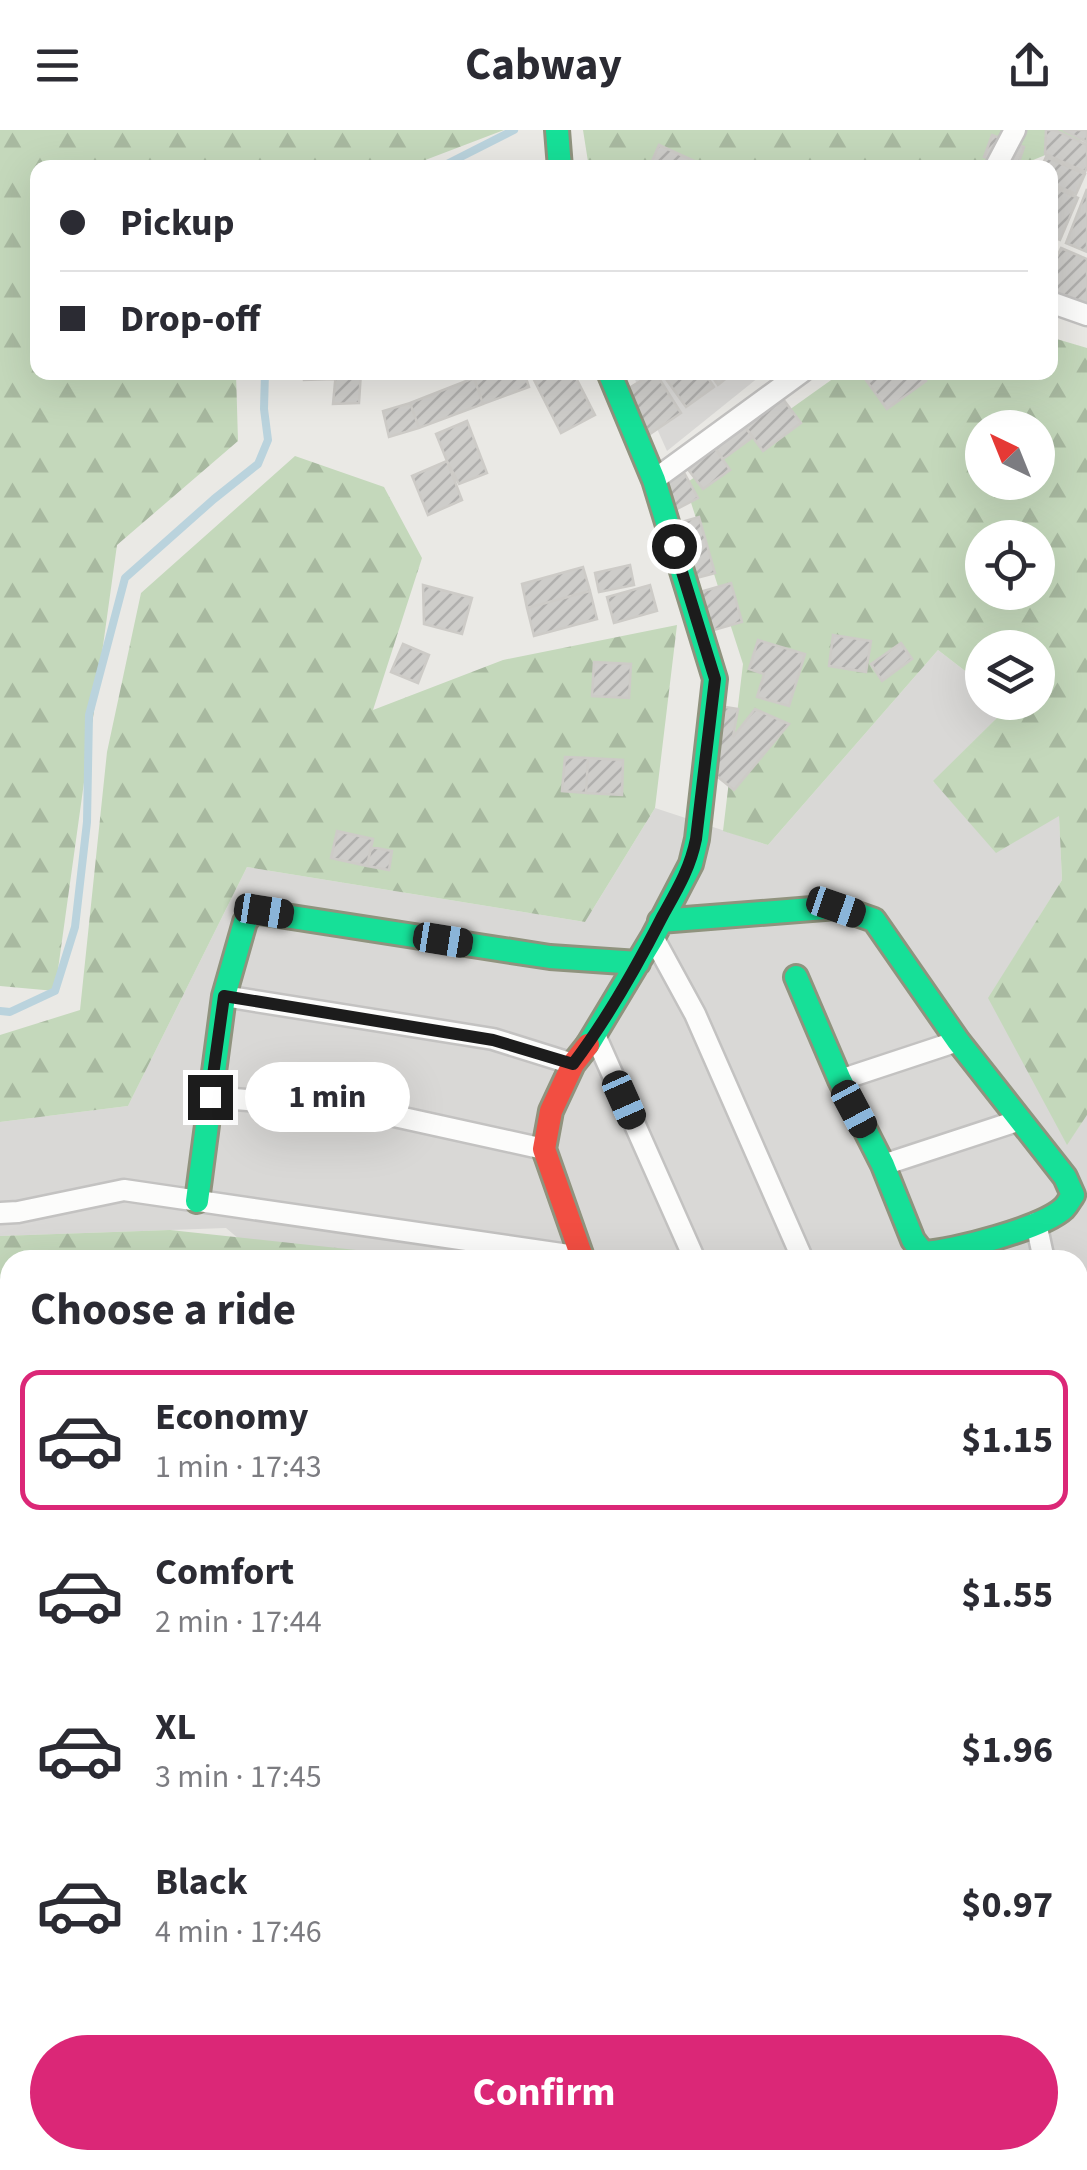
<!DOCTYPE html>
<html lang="en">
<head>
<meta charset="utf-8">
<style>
	:root { --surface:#fff; --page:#f2f2f3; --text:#2b2b33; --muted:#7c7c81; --line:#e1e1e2; --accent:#db2777 }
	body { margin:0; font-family:"Source Sans 3",sans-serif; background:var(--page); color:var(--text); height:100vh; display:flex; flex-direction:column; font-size:38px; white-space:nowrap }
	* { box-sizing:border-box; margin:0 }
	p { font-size:32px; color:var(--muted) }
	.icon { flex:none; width:55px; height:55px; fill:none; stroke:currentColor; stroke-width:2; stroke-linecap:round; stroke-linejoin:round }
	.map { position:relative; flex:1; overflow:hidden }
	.sheet { position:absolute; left:0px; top:1120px; width:1088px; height:920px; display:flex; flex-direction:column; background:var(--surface); border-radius:30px 30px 0 0; box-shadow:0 10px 40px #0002 }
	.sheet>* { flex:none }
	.hud { position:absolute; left:30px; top:30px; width:1028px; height:220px; border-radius:20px; box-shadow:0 10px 40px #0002; display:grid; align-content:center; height:220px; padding:0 30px; background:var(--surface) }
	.needle { width:65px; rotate:317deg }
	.tools { position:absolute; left:965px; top:280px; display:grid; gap:20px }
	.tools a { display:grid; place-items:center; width:90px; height:90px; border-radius:50%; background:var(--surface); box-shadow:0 10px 40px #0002; font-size:50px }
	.end { position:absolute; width:45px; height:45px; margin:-22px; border:12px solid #1c1c1c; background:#fff; box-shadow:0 0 0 5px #fff }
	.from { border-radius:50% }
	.bubble { position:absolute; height:70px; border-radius:35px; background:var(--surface); box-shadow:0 10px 40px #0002; font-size:32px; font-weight:700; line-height:70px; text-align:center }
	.car { position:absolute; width:30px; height:60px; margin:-30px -15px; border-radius:12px; box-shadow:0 0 8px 2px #0007; background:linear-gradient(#222 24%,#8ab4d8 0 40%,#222 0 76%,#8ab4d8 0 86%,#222 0) }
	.hud b { display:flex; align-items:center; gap:35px; height:95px; font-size:38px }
	.hud b+b { border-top:2px solid var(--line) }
	.hud i { width:25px; height:25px; background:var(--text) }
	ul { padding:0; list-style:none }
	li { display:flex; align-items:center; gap:30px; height:140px; margin:0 20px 15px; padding:0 10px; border:5px solid transparent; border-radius:20px }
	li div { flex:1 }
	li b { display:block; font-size:38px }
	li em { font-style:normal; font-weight:700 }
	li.selected { border-color:var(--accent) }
	li>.icon { width:90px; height:90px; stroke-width:1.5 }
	h2 { padding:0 30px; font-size:45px; line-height:120px }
	.button { display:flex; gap:20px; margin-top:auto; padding:20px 30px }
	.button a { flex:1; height:115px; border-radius:60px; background:var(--accent); color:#fff; font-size:40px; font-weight:700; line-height:115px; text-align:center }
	header { display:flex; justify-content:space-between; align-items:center; height:130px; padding:0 30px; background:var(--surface); font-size:45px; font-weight:700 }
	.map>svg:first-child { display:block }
</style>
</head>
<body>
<header><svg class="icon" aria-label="menu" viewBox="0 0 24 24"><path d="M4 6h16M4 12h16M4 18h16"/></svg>Cabway<svg class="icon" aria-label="share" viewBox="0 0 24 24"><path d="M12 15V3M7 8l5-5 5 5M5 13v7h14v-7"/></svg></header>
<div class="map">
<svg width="1087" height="2040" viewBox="0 0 1087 2040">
	<defs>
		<pattern id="forest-firs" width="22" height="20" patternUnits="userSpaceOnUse" patternTransform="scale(2.5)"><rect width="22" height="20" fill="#c4d8bb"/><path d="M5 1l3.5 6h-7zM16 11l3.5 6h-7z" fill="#a8b9a0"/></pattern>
		<pattern id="building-hatch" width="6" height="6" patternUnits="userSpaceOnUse" patternTransform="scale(2.5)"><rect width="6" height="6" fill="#cecdca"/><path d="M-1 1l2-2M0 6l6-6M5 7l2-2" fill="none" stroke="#b0afad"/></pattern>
	</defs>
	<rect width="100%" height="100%" fill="#eae9e5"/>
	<path fill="#d9d8d6" d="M 632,243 L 764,243 L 667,321 Z
		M 938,520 L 982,554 L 982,572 L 1006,573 L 1010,575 L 933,652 L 1059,685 L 1062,750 L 989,868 L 1067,1014 L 1087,985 L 1087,1631 L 1078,1629 L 1078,1130 L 264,1130 L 226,1098 L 0,1106 L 0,992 L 128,976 L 247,737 L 585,792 L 655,678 L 768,715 Z"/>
	<path fill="url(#forest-firs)" fill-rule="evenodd" d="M 0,0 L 504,0 L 407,37 L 38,38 L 38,242 L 236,243 L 238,311 L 117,415 L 55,861 L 0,856 Z
		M 583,0 L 1087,0 L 1087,8 L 1016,37 L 589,38 Z
		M 1050,207 L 1087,218 L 1087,985 L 1067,1015 L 988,868 L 1062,750 L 1059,686 L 996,723 L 933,651 L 1009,576 L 1006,573 L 1038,572 L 1038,518 L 982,518 L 982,554 L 938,520 L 768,715 L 723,701 L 743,534 L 685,354 L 841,243 L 1050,242 ZM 982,298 L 1038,298 L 1038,352 L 982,352 ZM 982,408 L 1038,408 L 1038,462 L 982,462 Z
		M 295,326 L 384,357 L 422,428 L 373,580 L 503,530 L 677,495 L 655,678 L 585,792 L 247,737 L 128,976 L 0,992 L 0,905 L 80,880 L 107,622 L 141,463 Z
		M 170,1100 L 449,1130 L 10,1130 L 10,2030 L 729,2030 L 729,2040 L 0,2040 L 0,1106 Z
		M 1078,1629 L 1087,1631 L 1087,2040 L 814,2040 L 814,2030 L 1078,2030 Z"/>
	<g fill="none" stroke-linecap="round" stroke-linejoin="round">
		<path stroke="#bad3dd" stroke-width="8" d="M 439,38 L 514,0
			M 0,881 L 10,882 L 55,861 L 75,797 L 87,692 L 89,585 L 125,448 L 214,369 L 258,334 L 268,310 L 264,279 L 265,242"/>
	</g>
	<path fill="url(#building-hatch)" stroke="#cdcbc7" stroke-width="2.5" d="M 1046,0 L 1055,0 L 1087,15 L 1087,37 L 1085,42 L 1045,24 Z
		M 1063,0 L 1087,0 L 1087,12 Z
		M 992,5 L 1024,17 L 1017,38 L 984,27 Z
		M 659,15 L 703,35 L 702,38 L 649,38 Z
		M 1046,27 L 1085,44 L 1076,64 L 1050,53 L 1050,38 L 1041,38 Z
		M 1054,57 L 1078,68 L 1060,110 L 1050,106 L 1050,66 Z
		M 1087,59 L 1087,122 L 1066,113 Z
		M 1061,118 L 1087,129 L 1087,174 L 1050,159 L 1050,142 Z
		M 304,242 L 333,242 L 333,249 L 304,250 Z
		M 336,242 L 361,242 L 359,273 L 333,274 Z
		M 488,242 L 524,242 L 529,257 L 483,274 L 474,248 Z
		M 530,242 L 573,242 L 595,285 L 561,303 Z
		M 655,242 L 681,283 L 650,304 L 623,262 Z
		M 661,242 L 704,242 L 714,257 L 686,277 Z
		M 709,242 L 734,242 L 718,255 Z
		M 860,242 L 920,242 L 926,251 L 887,279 Z
		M 474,248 L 483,274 L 419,298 L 410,273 Z
		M 780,265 L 801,293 L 763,321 L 742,293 Z
		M 410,273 L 419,298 L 389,307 L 383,281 Z
		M 467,291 L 487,343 L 459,354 L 447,331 L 436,304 Z
		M 742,293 L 753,307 L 723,329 L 712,314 Z
		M 712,314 L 730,340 L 703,359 L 684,334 Z
		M 447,331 L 462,370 L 428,385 L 412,346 Z
		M 681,337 L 698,368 L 675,380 L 659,349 Z
		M 699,387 L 715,443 L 689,450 L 674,394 Z
		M 630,435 L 634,455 L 599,462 L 595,443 Z
		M 583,437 L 590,461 L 527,478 L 522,454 Z
		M 731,453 L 742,492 L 707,502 L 696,463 Z
		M 423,455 L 472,468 L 462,504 L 424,494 Z
		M 650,455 L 657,481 L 614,493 L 607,467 Z
		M 590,461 L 597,489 L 534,506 L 527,478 Z
		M 833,505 L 871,511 L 866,542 L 829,536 Z
		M 758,510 L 805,524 L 789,576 L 757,567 L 764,544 L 749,539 Z
		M 901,513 L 912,529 L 882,551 L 871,534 Z
		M 403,514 L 429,525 L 418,553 L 391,542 Z
		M 594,532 L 631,534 L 629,568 L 592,566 Z
		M 719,576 L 738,579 L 733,607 L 755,579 L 789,594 L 734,660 L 708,639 Z
		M 565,627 L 588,628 L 586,663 L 562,661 Z
		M 588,628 L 623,630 L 622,665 L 586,663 Z
		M 337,701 L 373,709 L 367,736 L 331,728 Z
		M 371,717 L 392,721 L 389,740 L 367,736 Z
		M 0,1336 L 8,1362 L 0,1364 Z
		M 688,2030 L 740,2030 L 745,2040 L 669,2040 Z"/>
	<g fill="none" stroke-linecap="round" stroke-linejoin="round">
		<defs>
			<path id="street" d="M 995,38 L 1015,0
				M 1050,172 L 1087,185
				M 654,350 L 802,242
				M 653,807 L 695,884 L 803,1130
				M 224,866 L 493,909 L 573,934
				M 595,905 L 695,1130
				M 840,950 L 958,911
				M 210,967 L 367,980 L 544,1019
				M 883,1035 L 1020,990
				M 0,1083 L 18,1082 L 124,1060 L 582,1127
				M 1036,1093 L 1044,1130
				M 1078,1182 L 1087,1187
				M 1078,1266 L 1087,1268
				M 1078,1390 L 1087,1398
				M 1078,1452 L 1087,1448"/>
			<path id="fast" d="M 557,0 L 560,38
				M 660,791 L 837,777 L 874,790 L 958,911 L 1065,1047 L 1073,1065 C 1070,1069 1068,1074 1064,1078 C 1043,1098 952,1122 923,1123 L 913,1110 L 883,1035 L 840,950 L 796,847
				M 588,915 L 653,807 L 691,734 L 697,709 L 715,549 L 654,350 L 609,242
				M 197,1071 L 224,866 L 245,792 L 253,781 L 550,827 L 638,833
				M 776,2030 L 777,2040"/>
			<path id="jam" d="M 583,1130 L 544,1019 L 551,981 L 573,934 L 588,915"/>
		</defs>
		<use href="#street" stroke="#c3c2c1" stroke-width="25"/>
		<use href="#fast" stroke="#90937e" stroke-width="28"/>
		<use href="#jam" stroke="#90937e" stroke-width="28"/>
		<use href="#street" stroke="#fcfcfb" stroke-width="20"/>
		<use href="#fast" stroke="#16e098" stroke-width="22"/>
		<use href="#jam" stroke="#f24e42" stroke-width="22"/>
	</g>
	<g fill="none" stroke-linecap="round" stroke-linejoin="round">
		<path stroke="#1c1c1c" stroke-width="12" d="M 210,967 L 224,866 L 493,910 L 573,934 C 608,888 636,838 662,787 C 677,760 690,739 696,709 L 715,549 L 674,416"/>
	</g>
</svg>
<div class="tools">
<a><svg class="needle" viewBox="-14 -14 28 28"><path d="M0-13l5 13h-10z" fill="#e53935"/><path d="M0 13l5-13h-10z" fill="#7c7c81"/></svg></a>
<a><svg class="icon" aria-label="locate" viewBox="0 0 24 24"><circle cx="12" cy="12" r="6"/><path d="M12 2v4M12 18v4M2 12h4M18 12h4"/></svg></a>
<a><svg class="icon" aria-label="layers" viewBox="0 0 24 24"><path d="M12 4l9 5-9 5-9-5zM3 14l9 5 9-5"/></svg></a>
</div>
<i class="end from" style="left:674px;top:416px"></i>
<i class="end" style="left:210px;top:967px"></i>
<div class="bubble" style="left:245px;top:932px;width:165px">1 min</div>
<i class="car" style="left:836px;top:777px;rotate:109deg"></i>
<i class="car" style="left:264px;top:781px;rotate:99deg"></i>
<i class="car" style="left:443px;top:810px;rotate:99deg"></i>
<i class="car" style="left:624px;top:970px;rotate:156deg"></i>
<i class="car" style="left:854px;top:979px;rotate:152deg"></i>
<div class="hud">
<b><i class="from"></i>Pickup</b>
<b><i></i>Drop-off</b>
</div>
<section class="sheet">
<h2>Choose a ride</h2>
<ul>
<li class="selected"><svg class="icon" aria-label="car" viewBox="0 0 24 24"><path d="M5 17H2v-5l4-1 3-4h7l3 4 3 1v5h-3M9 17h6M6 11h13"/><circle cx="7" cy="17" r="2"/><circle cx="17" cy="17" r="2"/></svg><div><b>Economy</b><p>1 min · 17:43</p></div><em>$1.15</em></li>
<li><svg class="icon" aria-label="car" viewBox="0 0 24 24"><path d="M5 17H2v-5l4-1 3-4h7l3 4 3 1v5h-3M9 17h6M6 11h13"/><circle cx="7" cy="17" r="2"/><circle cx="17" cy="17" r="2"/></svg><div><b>Comfort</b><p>2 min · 17:44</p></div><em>$1.55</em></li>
<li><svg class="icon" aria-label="car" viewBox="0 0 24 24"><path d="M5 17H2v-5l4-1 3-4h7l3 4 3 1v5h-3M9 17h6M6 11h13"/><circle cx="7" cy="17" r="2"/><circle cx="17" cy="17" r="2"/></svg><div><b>XL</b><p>3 min · 17:45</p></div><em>$1.96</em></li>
<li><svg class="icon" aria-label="car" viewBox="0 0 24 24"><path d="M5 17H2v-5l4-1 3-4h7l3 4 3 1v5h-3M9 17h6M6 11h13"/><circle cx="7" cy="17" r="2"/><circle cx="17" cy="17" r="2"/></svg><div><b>Black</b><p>4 min · 17:46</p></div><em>$0.97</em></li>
</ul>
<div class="button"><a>Confirm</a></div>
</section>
</div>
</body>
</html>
